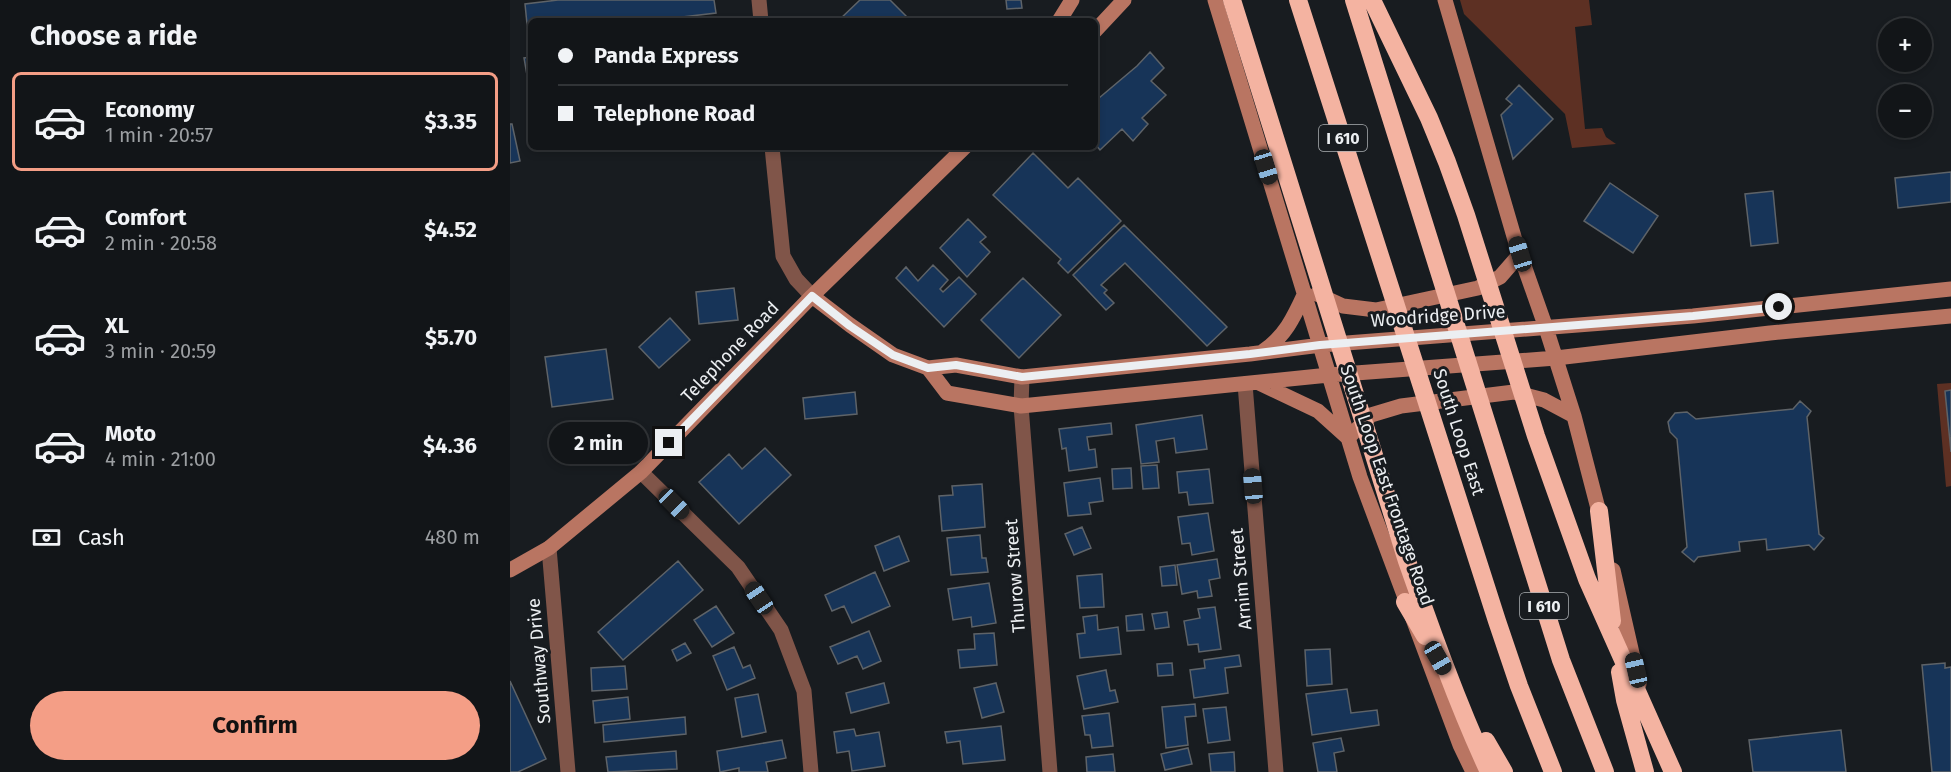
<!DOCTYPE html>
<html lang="en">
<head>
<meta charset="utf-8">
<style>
	:root { --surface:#121518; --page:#1f2225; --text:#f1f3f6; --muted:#9c9fa2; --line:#313437; --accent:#f49e86 }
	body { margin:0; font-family:"Fira Sans",sans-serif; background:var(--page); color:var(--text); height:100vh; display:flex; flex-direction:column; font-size:22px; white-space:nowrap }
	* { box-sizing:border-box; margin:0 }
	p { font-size:20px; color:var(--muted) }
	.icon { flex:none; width:33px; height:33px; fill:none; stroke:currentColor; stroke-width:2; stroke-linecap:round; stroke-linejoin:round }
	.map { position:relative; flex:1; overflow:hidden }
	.details { display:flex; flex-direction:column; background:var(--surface); width:510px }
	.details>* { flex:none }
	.guide { position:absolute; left:18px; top:18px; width:570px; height:132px; border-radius:9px; box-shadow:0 3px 9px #0003,0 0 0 2px var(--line); display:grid; align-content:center; height:132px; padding:0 30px; background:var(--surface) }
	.tools { position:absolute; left:1368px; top:18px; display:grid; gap:12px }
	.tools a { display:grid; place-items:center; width:54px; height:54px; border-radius:50%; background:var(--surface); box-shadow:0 3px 9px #0003,0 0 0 2px var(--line); font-size:30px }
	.end { position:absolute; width:27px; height:27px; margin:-14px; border:8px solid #eceff2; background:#111; box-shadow:0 0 0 3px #111 }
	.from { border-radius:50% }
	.bubble { position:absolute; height:42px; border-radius:21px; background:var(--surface); box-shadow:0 3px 9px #0003,0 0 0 2px var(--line); font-size:20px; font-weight:700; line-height:42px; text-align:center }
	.car { position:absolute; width:18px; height:36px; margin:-18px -9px; border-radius:8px; box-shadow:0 0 4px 2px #0007; background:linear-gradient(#222 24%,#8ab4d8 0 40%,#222 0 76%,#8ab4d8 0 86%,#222 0) }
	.guide b { display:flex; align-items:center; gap:21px; height:57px; font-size:22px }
	.guide b+b { border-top:2px solid var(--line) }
	.guide i { width:15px; height:15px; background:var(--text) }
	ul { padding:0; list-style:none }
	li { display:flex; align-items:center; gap:18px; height:99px; margin:0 12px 9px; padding:0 18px; border:3px solid transparent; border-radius:9px }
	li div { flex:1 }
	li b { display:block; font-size:22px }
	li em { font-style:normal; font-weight:700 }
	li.on { border-color:var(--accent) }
	li>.icon { width:54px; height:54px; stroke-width:1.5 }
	h2 { padding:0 30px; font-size:27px; line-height:72px }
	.pay { display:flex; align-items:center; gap:15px; height:66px; padding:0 30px; font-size:22px }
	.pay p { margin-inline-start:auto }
	.primary-button { display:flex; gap:12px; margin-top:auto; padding:12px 30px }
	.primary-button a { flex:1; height:69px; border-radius:36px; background:var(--accent); color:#111; font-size:24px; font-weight:700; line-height:69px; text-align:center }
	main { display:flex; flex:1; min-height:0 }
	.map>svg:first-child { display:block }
</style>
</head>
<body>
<main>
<section class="details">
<h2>Choose a ride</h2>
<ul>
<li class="on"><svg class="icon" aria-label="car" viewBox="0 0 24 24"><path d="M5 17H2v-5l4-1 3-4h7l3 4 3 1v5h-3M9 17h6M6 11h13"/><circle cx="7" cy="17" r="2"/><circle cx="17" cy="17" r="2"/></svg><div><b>Economy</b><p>1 min · 20:57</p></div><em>$3.35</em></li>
<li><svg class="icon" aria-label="car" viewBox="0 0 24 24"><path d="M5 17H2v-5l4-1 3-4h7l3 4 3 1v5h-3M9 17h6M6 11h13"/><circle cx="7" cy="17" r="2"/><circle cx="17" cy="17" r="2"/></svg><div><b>Comfort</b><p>2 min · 20:58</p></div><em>$4.52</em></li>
<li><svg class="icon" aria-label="car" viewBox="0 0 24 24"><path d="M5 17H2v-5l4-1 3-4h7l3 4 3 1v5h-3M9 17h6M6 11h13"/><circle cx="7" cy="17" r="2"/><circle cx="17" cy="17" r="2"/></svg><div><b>XL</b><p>3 min · 20:59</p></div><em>$5.70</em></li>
<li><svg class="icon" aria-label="car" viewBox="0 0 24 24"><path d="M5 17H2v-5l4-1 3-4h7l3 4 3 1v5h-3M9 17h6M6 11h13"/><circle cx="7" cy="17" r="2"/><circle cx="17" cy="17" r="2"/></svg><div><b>Moto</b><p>4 min · 21:00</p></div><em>$4.36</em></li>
</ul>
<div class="pay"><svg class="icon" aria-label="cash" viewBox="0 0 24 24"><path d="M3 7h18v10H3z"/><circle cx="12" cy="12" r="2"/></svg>Cash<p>480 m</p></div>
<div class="primary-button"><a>Confirm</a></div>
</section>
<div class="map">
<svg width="1441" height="772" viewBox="0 0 1441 772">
	<rect width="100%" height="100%" fill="#181c20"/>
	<path fill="#5d3023" d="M 950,0 L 1079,0 L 1082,25 L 1065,27 L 1075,129 L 1092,128 L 1096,137 L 1106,144 L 1062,148 L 1055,114 L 954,14 Z
		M 1441,383 L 1441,486 L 1436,487 L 1427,384 Z"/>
	<path fill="#173458" stroke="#5e6368" stroke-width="1.5" d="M 48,0 L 204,0 L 206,13 L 138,21 L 21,21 L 21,34 L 18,34 L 15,4 Z
		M 350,0 L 380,0 L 398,18 L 395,21 L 328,21 Z
		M 496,0 L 511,0 L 512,8 L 497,9 Z
		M 640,52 L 654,68 L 641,81 L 656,95 L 632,118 L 638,124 L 623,141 L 612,129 L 590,150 L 585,144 L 585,98 L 587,96 L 589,98 L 627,66 Z
		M 21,57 L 21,80 L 18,81 L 14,58 Z
		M 1009,85 L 1043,119 L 1003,159 L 991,115 L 1002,104 L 996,99 Z
		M 0,124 L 2,124 L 10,161 L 0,163 Z
		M 523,153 L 558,188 L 568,178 L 611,221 L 558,273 L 548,263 L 551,259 L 483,195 Z
		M 1441,172 L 1441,202 L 1388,208 L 1385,178 Z
		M 1100,183 L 1148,216 L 1123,253 L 1074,221 Z
		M 1263,191 L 1268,243 L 1241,246 L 1235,194 Z
		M 458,219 L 476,237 L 470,242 L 480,252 L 457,277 L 430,248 Z
		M 614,225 L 717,327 L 697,346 L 615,263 L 591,285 L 597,290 L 594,293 L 604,303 L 596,310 L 563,275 Z
		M 423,265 L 438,280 L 430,289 L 433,292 L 449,277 L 466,294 L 434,327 L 386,278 L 396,267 L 408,281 Z
		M 513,278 L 551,315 L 509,358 L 471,320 Z
		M 224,288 L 228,320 L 189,324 L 186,292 Z
		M 160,318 L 180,340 L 149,368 L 129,347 Z
		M 96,349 L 103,399 L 42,407 L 35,357 Z
		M 1441,390 L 1441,452 L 1435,391 Z
		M 345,392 L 347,414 L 295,419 L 293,398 Z
		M 1290,401 L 1301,411 L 1297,417 L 1309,534 L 1314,538 L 1304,550 L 1299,545 L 1257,550 L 1256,539 L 1229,542 L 1230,551 L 1188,557 L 1184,562 L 1172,552 L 1177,547 L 1167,439 L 1160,432 L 1158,422 L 1165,413 L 1177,412 L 1186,419 L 1283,409 Z
		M 692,415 L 697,449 L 666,453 L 664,438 L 646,441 L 649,462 L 631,464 L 626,425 Z
		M 601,423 L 602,434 L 577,437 L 579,450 L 585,449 L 587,467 L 559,471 L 556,448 L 552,449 L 549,429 Z
		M 255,448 L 281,475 L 229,524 L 189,482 L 219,454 L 232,469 Z
		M 647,465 L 649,488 L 633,489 L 631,466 Z
		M 621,468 L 622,488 L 603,489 L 602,469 Z
		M 699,469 L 703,503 L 679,505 L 677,492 L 669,493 L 667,472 Z
		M 590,478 L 593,501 L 579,503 L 581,514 L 558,516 L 554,483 Z
		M 472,484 L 475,527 L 432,531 L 429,496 L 443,495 L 442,486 Z
		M 698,513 L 704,551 L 682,555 L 680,543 L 672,544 L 668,517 Z
		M 572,527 L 581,548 L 564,555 L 555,534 Z
		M 470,535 L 472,558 L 476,558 L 478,572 L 441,575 L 437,538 Z
		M 389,536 L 399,561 L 374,571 L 365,546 Z
		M 707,559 L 710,578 L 699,580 L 702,596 L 688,598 L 687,591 L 672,594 L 667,565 Z
		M 168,561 L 193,590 L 113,660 L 88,632 Z
		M 665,565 L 667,585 L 652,586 L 650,567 Z
		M 365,572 L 380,606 L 342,623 L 334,606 L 322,611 L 315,595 Z
		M 592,574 L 594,607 L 570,608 L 567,576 Z
		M 479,583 L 486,623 L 462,627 L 461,617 L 443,620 L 438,589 Z
		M 206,606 L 224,633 L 202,647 L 184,620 Z
		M 705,607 L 711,649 L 689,652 L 688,644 L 678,645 L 674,621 L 690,618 L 688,609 Z
		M 657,612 L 659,627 L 645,629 L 642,614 Z
		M 632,614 L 634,630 L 617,631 L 616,616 Z
		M 587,615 L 588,630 L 608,627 L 611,654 L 570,658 L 567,634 L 575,633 L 573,617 Z
		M 359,631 L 371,661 L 353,669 L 347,656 L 328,664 L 320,647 Z
		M 484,633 L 487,665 L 450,668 L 448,650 L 465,649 L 464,634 Z
		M 175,643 L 181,653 L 167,661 L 162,650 Z
		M 224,647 L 233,668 L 240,665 L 245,678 L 217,690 L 203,656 Z
		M 820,649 L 822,684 L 797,686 L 795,650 Z
		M 729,655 L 731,666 L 715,668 L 718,693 L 684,698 L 680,670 L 695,668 L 694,660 Z
		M 662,663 L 663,675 L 648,676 L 647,664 Z
		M 1435,663 L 1435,668 L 1441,667 L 1441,772 L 1422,772 L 1412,665 Z
		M 115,666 L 117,689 L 82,691 L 81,668 Z
		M 596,670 L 600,691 L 605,690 L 608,702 L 574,709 L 567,676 Z
		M 0,681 L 36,759 L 8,772 L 0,772 Z
		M 374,683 L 379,703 L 341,713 L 336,693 Z
		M 486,683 L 494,712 L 472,718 L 464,688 Z
		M 837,689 L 841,713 L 867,710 L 869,725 L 802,735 L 796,694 Z
		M 248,694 L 256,732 L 232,737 L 225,698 Z
		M 118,697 L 120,719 L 85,723 L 83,701 Z
		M 685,704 L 686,716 L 675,717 L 678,745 L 656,748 L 652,707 Z
		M 716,707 L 720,740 L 698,743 L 693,709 Z
		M 599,713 L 603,746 L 582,748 L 580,735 L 575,735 L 572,716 Z
		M 175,717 L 176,734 L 94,742 L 93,725 Z
		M 491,726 L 495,760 L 453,764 L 450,741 L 437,743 L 435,732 Z
		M 344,729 L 346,736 L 369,732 L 375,766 L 342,771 L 339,751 L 327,753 L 324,732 Z
		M 1331,730 L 1336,772 L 1243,772 L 1239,740 Z
		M 831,738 L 834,751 L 824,753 L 827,772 L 808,772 L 803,743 Z
		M 272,740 L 276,758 L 256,762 L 258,772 L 229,772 L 229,768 L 210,772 L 207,751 Z
		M 678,748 L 682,764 L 655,770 L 651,754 Z
		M 166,751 L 167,769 L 98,772 L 96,757 Z
		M 724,752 L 725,772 L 701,772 L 699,754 Z
		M 603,754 L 605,772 L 577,772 L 576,757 Z"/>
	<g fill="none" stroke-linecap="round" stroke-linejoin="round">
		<path stroke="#805549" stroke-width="15" d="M 249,0 L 251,21
			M 262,147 L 273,256 L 286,279 L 302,296
			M 512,377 L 511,406 L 540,772
			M 735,384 L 766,772
			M 131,472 L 228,567 L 271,630 L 294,691 L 301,772
			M 39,548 L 58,772"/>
		<path stroke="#b97562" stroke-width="15" d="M 705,0 L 850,477 L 950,745 L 963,772
			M 935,0 L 1005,240 L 1036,328 L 1064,416 L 1091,520
			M 549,21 L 562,0
			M 585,31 L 614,0
			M 807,294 L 833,306 L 866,310 L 968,288 L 990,277 L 1010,254
			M 302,296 L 340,325 L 383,355 L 418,368 L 446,365 L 512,377 L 740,354 L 811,345 L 1183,316 L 1441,289
			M 752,352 C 775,337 784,317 795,293
			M 418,368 L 437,393 L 511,406 L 819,375 L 1046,358 L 1260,333 L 1441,316
			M 749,383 L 808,411 L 838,438 L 861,415 L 891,406 L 1004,392 L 1034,400 L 1064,416
			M 0,570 L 39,548 L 131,472 L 302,296 L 455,147
			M 1103,570 L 1129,684"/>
		<path stroke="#f4b3a1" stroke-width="18" d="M 722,0 L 897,561 C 922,632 947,703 979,772
			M 788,0 L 987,621 L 1009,686 L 1043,772
			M 844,0 L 1051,660 L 1095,772
			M 862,0 L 919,118 L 937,162 L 956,215 L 1026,436 L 1077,579 L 1163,772
			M 1089,511 L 1102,621
			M 895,602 L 915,636
			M 1110,672 L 1115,700 L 1135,772
			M 976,741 L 994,772"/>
	</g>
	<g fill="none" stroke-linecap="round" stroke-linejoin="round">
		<path stroke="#eceff2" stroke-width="8" d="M 159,443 L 302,296 L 340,326 L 383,355 L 418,368 L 446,365 L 512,377 L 740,354 L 810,345 L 1183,316 L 1269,307"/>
	</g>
	<g text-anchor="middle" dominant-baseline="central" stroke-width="6" stroke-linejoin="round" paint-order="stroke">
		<g fill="#181c20" stroke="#acb0b3" stroke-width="1.5">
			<rect x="809" y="125" width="48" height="26" rx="4.5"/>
			<rect x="1010" y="593" width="48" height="26" rx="4.5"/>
		</g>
		<g font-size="16" font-weight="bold" fill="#eceff2">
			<text x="833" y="138">I 610</text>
			<text x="1034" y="606">I 610</text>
		</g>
		<g font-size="18" fill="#eceff2" stroke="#181c20">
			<text transform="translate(928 316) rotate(-4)">Woodridge Drive</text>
			<text transform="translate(220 352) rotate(-46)">Telephone Road</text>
			<text transform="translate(949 432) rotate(72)">South Loop East</text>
			<text transform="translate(877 485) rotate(71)">South Loop East Frontage Road</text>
			<text transform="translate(505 576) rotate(-94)">Thurow Street</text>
			<text transform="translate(731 579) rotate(-95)">Arnim Street</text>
			<text transform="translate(29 661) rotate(-95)">Southway Drive</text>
		</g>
	</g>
</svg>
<div class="tools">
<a>+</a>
<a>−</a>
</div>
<i class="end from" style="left:1269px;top:307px"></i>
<i class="end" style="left:159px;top:443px"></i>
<div class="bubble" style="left:39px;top:422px;width:99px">2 min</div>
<i class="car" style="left:756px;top:167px;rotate:163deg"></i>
<i class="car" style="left:1010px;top:254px;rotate:343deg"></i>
<i class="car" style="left:743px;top:486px;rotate:355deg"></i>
<i class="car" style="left:164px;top:504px;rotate:135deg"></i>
<i class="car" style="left:249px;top:598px;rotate:326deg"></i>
<i class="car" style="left:928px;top:658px;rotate:150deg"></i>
<i class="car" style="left:1126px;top:670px;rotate:347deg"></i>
<div class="guide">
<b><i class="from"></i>Panda Express</b>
<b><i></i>Telephone Road</b>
</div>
</div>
</main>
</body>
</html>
